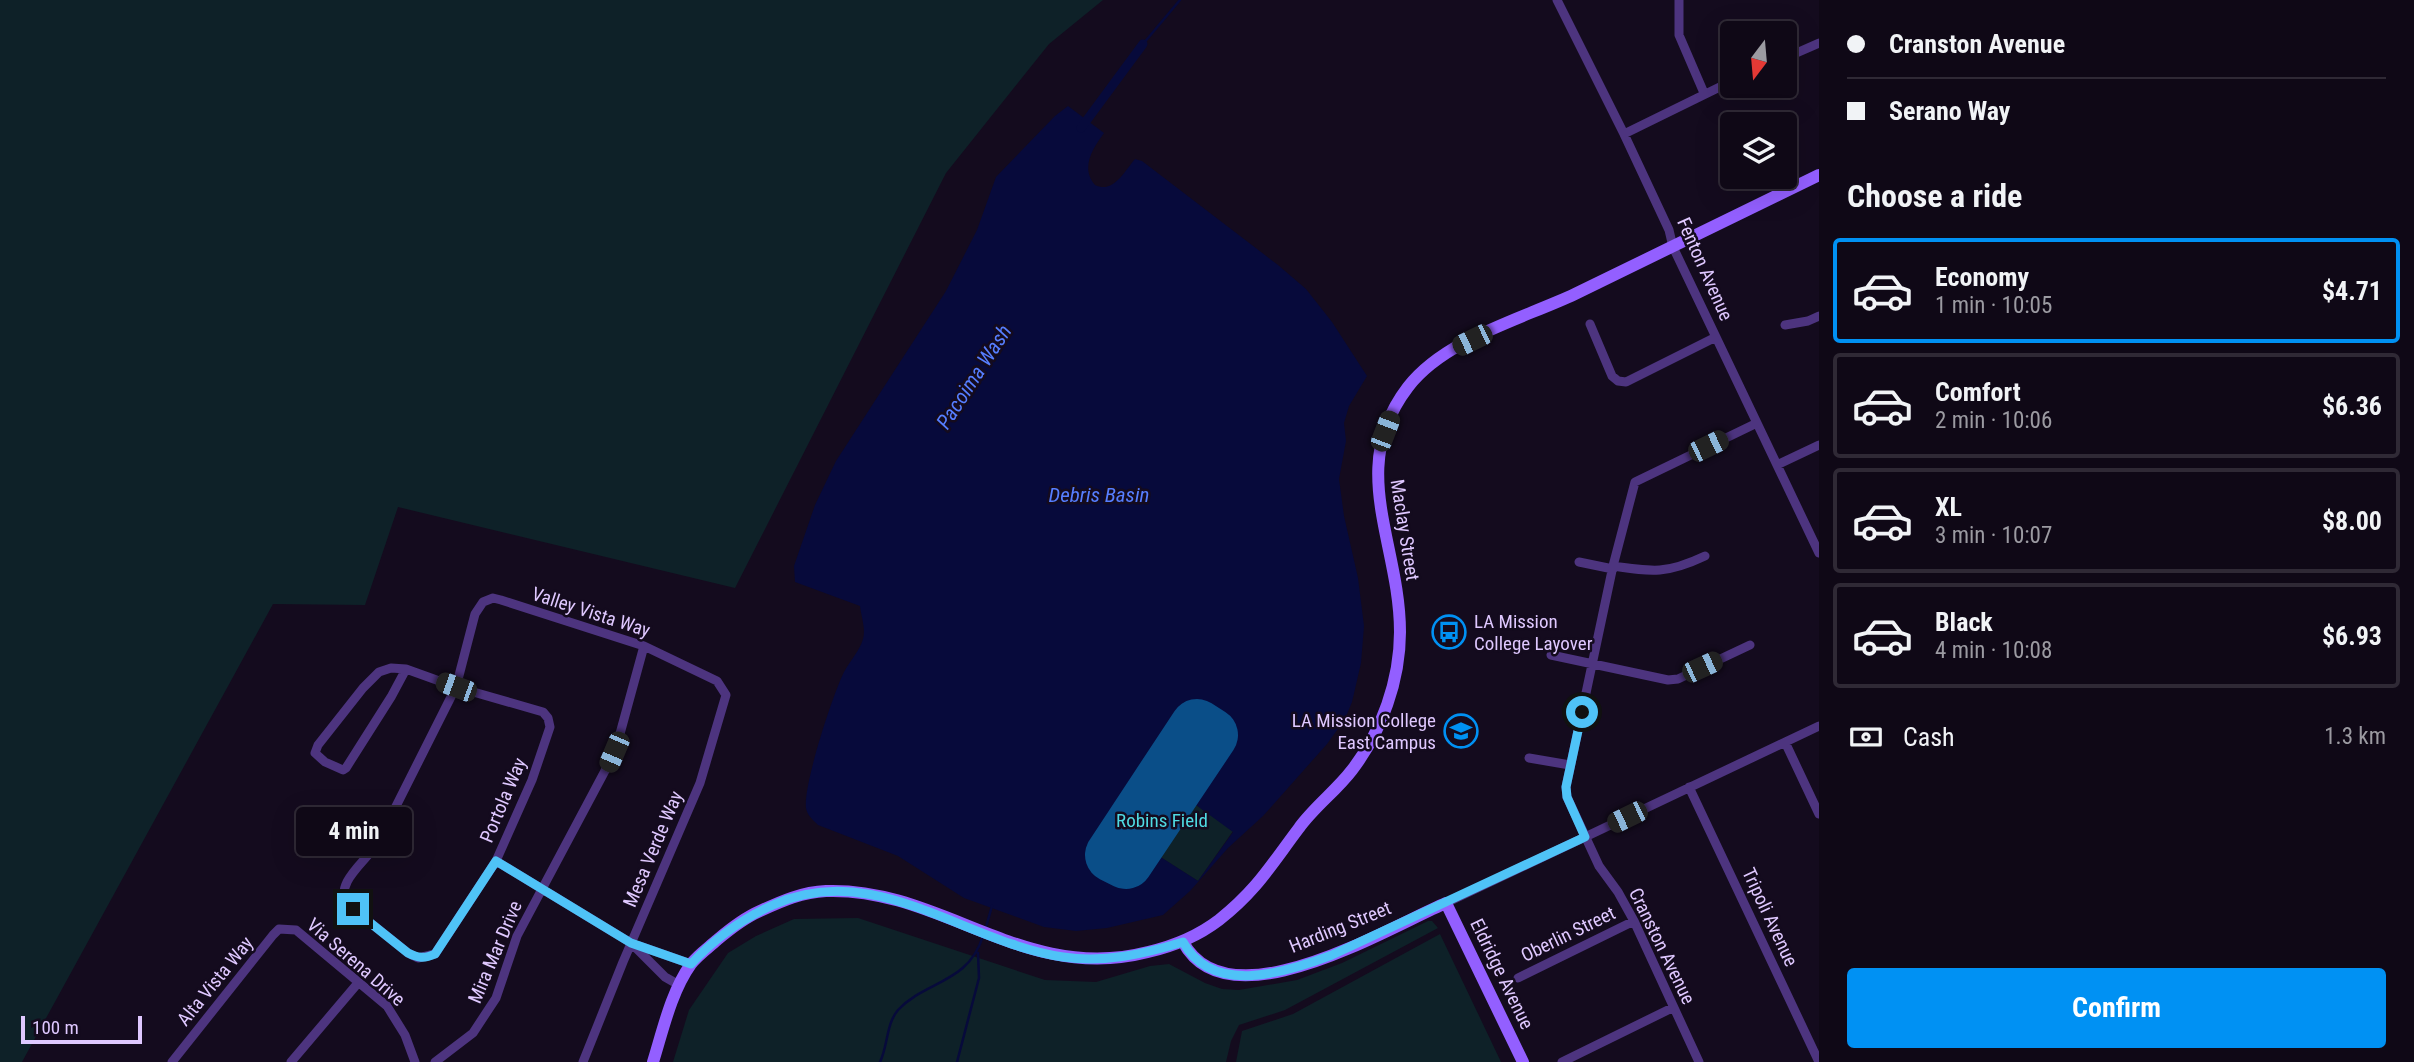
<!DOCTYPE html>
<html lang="en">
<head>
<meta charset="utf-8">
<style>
	:root { --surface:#0f0816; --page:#1d1623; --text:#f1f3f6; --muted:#9b9aa1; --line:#2f2935; --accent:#0091f3 }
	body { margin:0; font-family:"Roboto Condensed",sans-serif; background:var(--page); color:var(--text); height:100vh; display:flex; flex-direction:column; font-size:26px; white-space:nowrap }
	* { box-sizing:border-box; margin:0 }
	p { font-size:23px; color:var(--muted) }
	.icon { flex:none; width:38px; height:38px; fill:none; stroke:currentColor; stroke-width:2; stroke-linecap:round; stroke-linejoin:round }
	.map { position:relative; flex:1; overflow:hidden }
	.details { display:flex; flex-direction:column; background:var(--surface); width:595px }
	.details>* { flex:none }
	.banner { display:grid; align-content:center; height:154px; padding:0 28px; background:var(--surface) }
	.needle { width:46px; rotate:196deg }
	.controls { position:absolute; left:1720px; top:21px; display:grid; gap:14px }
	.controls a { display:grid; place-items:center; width:77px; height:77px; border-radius:7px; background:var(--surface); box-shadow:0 7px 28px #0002,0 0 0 2px var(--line); font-size:35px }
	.scale { position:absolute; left:21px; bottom:18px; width:121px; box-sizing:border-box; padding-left:7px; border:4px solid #dfc8ff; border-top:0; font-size:19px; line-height:24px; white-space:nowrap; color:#dfc8ff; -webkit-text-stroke:5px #140b1e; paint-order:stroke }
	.end { position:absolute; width:32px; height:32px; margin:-16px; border:9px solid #4fc3f7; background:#111; box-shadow:0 0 0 4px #111 }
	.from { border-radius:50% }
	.bubble { position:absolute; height:49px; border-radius:7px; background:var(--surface); box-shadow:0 7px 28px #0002,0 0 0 2px var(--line); font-size:23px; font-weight:700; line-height:49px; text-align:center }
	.car { position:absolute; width:21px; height:42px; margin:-21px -10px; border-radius:9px; box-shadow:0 0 5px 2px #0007; background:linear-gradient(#222 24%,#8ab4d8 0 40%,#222 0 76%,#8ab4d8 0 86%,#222 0) }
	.banner b { display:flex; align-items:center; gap:24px; height:66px; font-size:26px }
	.banner b+b { border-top:2px solid var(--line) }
	.banner i { width:18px; height:18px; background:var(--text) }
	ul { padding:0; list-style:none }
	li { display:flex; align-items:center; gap:21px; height:105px; margin:0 14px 10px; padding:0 14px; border:4px solid var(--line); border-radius:7px }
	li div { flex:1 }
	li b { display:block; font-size:26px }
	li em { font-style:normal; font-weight:700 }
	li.selected { border-color:var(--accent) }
	li>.icon { width:63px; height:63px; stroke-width:1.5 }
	h2 { padding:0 28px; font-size:32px; line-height:84px }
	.pay { display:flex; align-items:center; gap:18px; height:77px; padding:0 28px; font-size:26px }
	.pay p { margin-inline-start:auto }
	.cta { display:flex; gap:14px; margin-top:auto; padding:14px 28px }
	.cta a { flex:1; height:80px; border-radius:7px; background:var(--accent); color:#fff; font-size:28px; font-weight:700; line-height:80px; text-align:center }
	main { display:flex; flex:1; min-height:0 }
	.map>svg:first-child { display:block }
</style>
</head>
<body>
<main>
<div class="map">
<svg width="1819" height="1062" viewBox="0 0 1819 1062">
	<rect width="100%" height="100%" fill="#140b1e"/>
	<path fill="#0e2128" d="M 0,0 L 1103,0 L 1049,44 L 946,173 L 735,588 L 398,507 L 365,605 L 273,604 L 22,1062 L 0,1062 Z
		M 1193,717 L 1225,740 L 1185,797 L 1233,831 L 1198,881 L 1146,848 L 1128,872 L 1100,854 Z
		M 858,918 L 1045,980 L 1096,982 L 1150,966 L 1169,964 L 1205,983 L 1222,989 L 1239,990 L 1297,980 L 1342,963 L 1428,921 L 1432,921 L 1438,928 L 1285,1010 L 1239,1025 L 1231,1041 L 1226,1062 L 673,1062 L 689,1010 L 728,953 L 756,936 L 794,919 Z
		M 1440,934 L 1501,1062 L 1236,1062 L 1242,1031 L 1293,1014 Z"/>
	<path fill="#070a3b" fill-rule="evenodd" d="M 1068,106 L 1104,133 C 1093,148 1080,168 1095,185 C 1113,194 1124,172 1135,159 L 1142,161 L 1278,265 L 1306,289 L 1332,322 L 1367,376 L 1349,406 L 1344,423 L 1346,441 L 1339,479 L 1344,516 L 1358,578 L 1364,626 L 1361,663 L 1352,702 L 1345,719 L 1327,744 L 1263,816 L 1228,848 L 1190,891 L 1163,915 L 1107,928 L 1076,931 L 1044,927 L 964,898 L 898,856 L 818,825 C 813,820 807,815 806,808 C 803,785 833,694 844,672 C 850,661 860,650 863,639 C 866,629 861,616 860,606 L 795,582 L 794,566 L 815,505 L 836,461 L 946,291 L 977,230 L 996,177 L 1055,116 ZM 1192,717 L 1225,740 L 1185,797 L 1233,832 L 1198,881 L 1145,847 L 1128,871 L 1100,854 Z"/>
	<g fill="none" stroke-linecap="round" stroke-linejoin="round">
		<path stroke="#070a3b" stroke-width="2.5" d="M 1143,44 L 1180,0
			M 986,927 L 992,906
			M 880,1062 C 888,1046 886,1024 898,1010 C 926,980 968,984 983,936
			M 957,1062 L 979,978 L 978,953"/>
		<path stroke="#070a3b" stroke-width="9" d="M 1081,128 L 1143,44"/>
		<path stroke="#0a4e88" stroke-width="54" d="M 1197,726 L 1211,735 L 1126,862 L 1112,855 Z"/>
		<path stroke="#4d347f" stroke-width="9" d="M 1557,0 L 1624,134 L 1669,230 L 1673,247 L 1819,553
			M 1679,0 L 1679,35 L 1704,93
			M 1785,58 L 1819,43
			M 1624,134 L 1732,81
			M 1590,324 L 1612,376 L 1618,381 L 1626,382 L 1716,337
			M 1785,325 L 1808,321 L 1819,316
			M 1777,465 L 1819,445
			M 1579,562 L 1613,569
			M 1613,566 C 1653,572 1667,574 1705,556
			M 1551,655 L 1668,680 L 1678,679 L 1750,645
			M 406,669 L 391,697 L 346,768 L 343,770 L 325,762 L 315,753 L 318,745 L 363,688 L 379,672 L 391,668 L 406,669 L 456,687 L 543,712 L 548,718 L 550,727 L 532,780 L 496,861 L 435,954 L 418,958 L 408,953 L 347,904 C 334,882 367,861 378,842 L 456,687 L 475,614 L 483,602 L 493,598 L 501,600 L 644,646 L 717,681 L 726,695 L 700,783 L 623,962 L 583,1062
			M 1785,742 L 1819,814
			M 1529,758 L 1570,765
			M 1689,787 L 1819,1062
			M 496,861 L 631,943 L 691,964
			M 1446,903 L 1819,726
			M 635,947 L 665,977 L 679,985
			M 1518,978 L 1634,921
			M 172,1062 L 273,935 L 279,929 L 296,930 L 387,1006 L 405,1035 L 415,1062
			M 291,1062 L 358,983
			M 435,1062 L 473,1033 L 496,998 L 517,936 L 615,752 L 644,646
			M 1562,1062 L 1672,1008
			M 1699,1062 L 1634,921 L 1618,892 L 1599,866 L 1567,797 L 1566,787 L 1613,566 L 1635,482 L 1757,423"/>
		<path stroke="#935fff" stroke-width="12" d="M 1183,942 C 1228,1026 1387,928 1446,903 L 1523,1062
			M 653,1062 C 663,1030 671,992 691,964 C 698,955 708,948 717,940 C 730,929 744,918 760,911 C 782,901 802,892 826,891 C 942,887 1023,984 1148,952 C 1174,946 1198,936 1219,920 C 1257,890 1271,865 1299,828 C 1314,807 1336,791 1352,770 C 1382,731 1400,680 1400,632 C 1400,543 1346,468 1408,387 C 1445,339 1522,319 1575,294 C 1656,255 1737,215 1819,175"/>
	</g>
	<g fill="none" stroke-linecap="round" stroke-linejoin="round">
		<path stroke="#4fc3f7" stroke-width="9" d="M 353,909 L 408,953 C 418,958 424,959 435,954 L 496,861 L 631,943 L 691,964 C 714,939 742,919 773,905 C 876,859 963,942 1063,957 C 1105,963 1144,954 1183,942 C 1213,997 1287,972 1332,955 L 1585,837 L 1567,797 L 1566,787 L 1582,712"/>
	</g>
	<defs>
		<symbol id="bus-ring" viewBox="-11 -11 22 22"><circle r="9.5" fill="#140b1e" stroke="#0091f3" stroke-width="1.5"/><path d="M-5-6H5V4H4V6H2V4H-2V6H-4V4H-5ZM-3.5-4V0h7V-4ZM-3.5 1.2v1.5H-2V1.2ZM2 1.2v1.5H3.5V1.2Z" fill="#0091f3"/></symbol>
		<symbol id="university-ring" viewBox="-11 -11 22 22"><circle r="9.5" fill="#140b1e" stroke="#0091f3" stroke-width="1.5"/><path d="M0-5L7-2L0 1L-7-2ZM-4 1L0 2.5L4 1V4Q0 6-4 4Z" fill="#0091f3"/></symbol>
	</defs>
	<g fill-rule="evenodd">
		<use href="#bus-ring" x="1430" y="613" width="38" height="38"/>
		<use href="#university-ring" x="1442" y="712" width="38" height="38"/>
	</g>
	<g text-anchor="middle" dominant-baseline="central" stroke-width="5" stroke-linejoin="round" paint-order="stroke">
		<g font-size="19" fill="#dfc8ff" stroke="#140b1e">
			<text transform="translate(1705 269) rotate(66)">Fenton Avenue</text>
			<text transform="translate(1405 530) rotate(81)">Maclay Street</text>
			<text transform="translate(591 612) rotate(18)">Valley Vista Way</text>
			<text transform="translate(503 800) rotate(-67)">Portola Way</text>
			<text transform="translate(653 849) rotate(-67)">Mesa Verde Way</text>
			<text transform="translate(1770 917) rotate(65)">Tripoli Avenue</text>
			<text transform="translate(1340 927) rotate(-22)">Harding Street</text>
			<text transform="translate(1568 934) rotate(-26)">Oberlin Street</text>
			<text transform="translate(1662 946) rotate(64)">Cranston Avenue</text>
			<text transform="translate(495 952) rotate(-67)">Mira Mar Drive</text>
			<text transform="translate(356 962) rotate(41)">Via Serena Drive</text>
			<text transform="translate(1502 974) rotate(64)">Eldridge Avenue</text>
			<text transform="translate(215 981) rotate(-51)">Alta Vista Way</text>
		</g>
		<g font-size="19" fill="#dfc8ff" stroke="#140b1e" text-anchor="start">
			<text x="1474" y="621">LA Mission<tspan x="1474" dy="22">College Layover</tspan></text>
			<text x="1436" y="720" text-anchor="end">LA Mission College<tspan x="1436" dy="22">East Campus</tspan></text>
		</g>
		<g font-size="19" fill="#50dbe3" stroke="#140b1e">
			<text x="1162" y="820">Robins Field</text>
		</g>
		<g font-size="21" font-style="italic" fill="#567eff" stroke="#140b1e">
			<text transform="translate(974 377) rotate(-57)">Pacoima Wash</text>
			<text x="1099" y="495">Debris Basin</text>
		</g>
	</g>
</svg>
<div class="controls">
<a><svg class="needle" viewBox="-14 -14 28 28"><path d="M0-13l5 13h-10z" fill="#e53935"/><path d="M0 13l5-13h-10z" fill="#9b9aa1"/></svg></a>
<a><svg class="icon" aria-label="layers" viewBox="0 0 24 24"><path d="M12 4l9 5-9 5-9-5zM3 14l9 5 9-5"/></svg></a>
</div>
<div class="scale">100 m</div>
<i class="end from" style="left:1582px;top:712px"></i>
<i class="end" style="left:353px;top:909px"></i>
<div class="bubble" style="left:296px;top:807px;width:116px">4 min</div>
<i class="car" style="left:1472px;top:340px;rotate:244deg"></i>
<i class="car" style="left:1385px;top:431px;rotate:21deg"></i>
<i class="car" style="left:1708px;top:446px;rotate:64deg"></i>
<i class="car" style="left:1702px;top:667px;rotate:65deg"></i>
<i class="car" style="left:456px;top:687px;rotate:290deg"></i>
<i class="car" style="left:614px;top:752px;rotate:203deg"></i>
<i class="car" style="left:1627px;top:817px;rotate:244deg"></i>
</div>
<section class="details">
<div class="banner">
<b><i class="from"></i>Cranston Avenue</b>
<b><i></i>Serano Way</b>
</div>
<h2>Choose a ride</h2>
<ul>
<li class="selected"><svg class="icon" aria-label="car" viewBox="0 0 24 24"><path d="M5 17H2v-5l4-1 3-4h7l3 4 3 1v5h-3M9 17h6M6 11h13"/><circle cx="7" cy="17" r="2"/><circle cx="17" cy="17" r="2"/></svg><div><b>Economy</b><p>1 min · 10:05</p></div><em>$4.71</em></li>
<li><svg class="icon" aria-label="car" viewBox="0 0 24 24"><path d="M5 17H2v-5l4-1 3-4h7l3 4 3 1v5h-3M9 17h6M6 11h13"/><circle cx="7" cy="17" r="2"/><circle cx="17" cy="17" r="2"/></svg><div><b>Comfort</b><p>2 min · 10:06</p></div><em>$6.36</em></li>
<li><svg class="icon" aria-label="car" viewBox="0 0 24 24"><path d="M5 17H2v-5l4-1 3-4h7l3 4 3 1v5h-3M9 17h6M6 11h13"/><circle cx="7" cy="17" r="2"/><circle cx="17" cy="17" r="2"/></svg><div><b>XL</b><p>3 min · 10:07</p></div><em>$8.00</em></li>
<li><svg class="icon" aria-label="car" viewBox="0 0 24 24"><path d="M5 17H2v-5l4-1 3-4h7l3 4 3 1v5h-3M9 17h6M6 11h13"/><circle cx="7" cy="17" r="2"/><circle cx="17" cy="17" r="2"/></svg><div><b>Black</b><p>4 min · 10:08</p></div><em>$6.93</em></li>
</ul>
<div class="pay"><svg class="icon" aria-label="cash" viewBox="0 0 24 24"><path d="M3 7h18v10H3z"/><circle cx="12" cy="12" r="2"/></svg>Cash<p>1.3 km</p></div>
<div class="cta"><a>Confirm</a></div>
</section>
</main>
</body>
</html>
